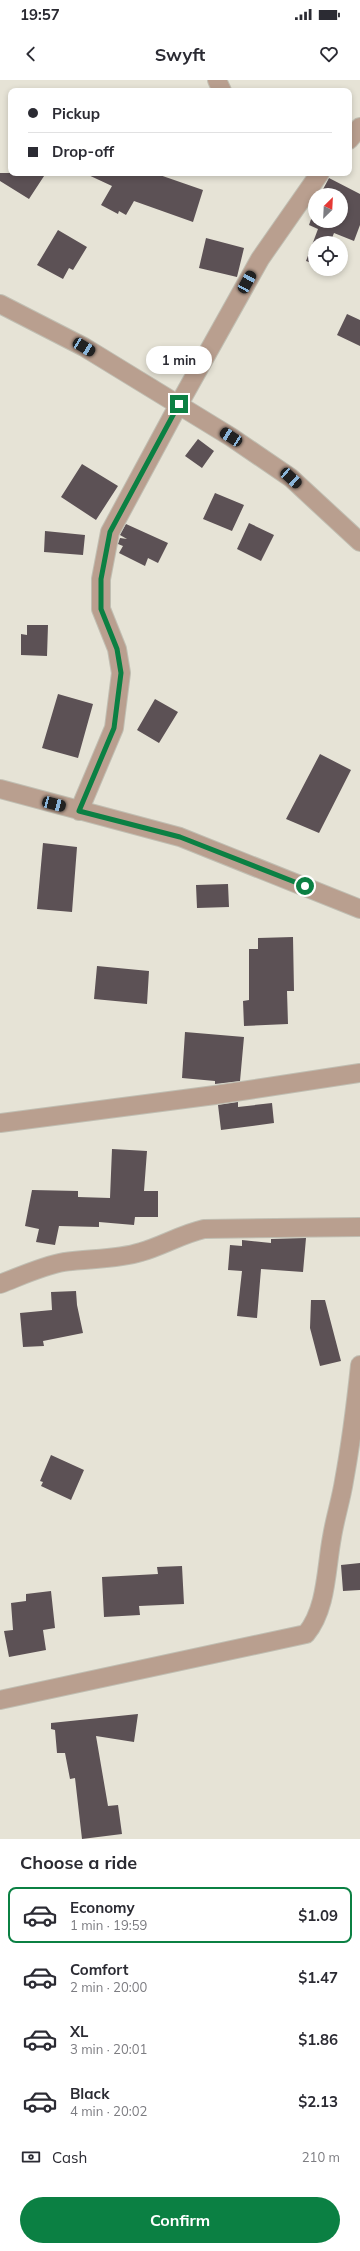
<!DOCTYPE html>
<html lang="en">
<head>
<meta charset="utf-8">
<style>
	:root { --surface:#fff; --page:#f2f2f3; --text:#2b2b33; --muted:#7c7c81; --line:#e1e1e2; --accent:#0b8043 }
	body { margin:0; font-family:Mulish,sans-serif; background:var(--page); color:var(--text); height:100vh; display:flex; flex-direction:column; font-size:15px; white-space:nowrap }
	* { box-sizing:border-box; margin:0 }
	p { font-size:13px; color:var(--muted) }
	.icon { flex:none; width:22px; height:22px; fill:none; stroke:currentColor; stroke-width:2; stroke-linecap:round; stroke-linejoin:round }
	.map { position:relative; height:1759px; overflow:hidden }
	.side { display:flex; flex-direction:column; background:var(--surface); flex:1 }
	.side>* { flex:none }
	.top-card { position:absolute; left:8px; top:8px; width:344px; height:88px; border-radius:8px; box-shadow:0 2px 6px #0003; display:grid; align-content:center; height:88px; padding:0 20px; background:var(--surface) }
	.needle { width:26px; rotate:24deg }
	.tools { position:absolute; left:308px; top:108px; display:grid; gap:8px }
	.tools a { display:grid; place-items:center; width:40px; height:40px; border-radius:50%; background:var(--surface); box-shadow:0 2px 6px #0003; font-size:20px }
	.end { position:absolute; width:18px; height:18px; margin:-9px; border:5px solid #0b8043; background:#fff; box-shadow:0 0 0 2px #fff }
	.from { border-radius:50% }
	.bubble { position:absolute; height:28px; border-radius:14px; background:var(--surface); box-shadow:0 2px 6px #0003; font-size:13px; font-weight:700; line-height:28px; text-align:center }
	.car { position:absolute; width:12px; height:24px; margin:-12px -6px; border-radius:5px; box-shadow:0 0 3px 1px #0007; background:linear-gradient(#222 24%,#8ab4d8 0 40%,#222 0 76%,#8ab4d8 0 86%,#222 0) }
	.top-card b { display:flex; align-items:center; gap:14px; height:38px; font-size:15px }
	.top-card b+b { border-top:1px solid var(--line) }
	.top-card i { width:10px; height:10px; background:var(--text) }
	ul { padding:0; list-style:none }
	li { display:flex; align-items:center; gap:12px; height:56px; margin:0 8px 6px; padding:0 12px; border:2px solid transparent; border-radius:8px }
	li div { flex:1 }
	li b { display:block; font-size:15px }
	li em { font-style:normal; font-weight:700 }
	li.selected { border-color:var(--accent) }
	li>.icon { width:36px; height:36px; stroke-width:1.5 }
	h2 { padding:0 20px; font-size:18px; line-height:48px }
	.pay { display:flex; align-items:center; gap:10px; height:44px; padding:0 20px; font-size:15px }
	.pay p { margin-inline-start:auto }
	.cta { display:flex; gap:8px; margin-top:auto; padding:8px 20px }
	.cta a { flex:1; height:46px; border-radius:24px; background:var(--accent); color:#fff; font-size:16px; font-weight:700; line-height:46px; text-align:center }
	.status { display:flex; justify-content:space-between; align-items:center; height:28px; padding:0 20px; background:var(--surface); direction:ltr }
	.status svg { height:11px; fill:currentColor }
	header { display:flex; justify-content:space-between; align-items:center; height:52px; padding:0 20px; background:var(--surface); font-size:18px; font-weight:700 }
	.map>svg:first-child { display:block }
</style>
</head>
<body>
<div class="status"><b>19:57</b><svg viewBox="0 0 49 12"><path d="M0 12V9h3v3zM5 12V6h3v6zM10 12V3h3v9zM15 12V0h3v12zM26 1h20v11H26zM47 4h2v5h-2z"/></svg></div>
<header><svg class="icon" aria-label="back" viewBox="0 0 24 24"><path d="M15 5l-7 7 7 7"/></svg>Swyft<svg class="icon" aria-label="heart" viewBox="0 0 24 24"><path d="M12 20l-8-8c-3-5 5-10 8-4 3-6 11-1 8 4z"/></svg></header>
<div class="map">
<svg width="360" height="1759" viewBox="0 0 360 1759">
	<rect width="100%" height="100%" fill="#e6e3d6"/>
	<path fill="#5c5155" d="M 0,93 L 46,93 L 29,119 L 0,101 Z
		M 84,93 L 154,93 L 203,110 L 193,142 L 134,121 L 126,135 L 119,131 L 118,134 L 101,125 L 112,106 Z
		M 329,98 L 360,114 L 360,145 L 354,161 L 334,153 L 330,163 L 315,163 L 315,184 L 306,181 L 318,149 L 309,145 L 315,128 L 315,141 L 341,141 L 341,115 L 320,115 Z
		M 58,150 L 87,167 L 73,190 L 69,188 L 63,199 L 37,185 Z
		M 206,158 L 244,168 L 237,197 L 199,188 Z
		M 347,234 L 360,240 L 360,266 L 337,255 Z
		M 198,359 L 214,371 L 202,388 L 185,376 Z
		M 82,384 L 118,406 L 96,440 L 61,417 Z
		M 215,413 L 244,425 L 232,451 L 203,439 Z
		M 249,443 L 274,455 L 261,481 L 237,469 Z
		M 126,444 L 168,463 L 158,483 L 148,478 L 145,486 L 119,473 L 123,466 L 118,464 L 120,458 L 127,459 L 120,455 Z
		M 45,451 L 85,455 L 83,475 L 44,472 Z
		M 27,545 L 48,545 L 47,576 L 21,575 L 21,554 L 27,555 Z
		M 58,614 L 93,624 L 78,678 L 42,668 Z
		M 155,619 L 178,632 L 159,663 L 137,650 Z
		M 320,674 L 351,690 L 319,753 L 286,739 Z
		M 43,763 L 77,767 L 72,832 L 37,829 Z
		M 228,804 L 229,827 L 197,828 L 196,805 Z
		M 293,857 L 294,911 L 287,911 L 288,944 L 244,946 L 243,921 L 249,920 L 249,869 L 258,869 L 258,858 Z
		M 97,886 L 149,891 L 147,924 L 94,919 Z
		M 185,952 L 244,957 L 240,1001 L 215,1004 L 215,1001 L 182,998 Z
		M 238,1022 L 238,1027 L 272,1023 L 274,1043 L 221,1050 L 218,1025 Z
		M 112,1069 L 147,1071 L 144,1111 L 158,1111 L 158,1137 L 135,1137 L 134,1145 L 99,1142 L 99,1147 L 59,1146 L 55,1165 L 36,1162 L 39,1149 L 25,1146 L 32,1110 L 78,1111 L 78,1117 L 110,1118 Z
		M 306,1158 L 303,1192 L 261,1189 L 257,1238 L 237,1236 L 242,1191 L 228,1190 L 230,1165 L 242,1166 L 242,1160 L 271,1163 L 271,1159 Z
		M 76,1211 L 77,1225 L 83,1253 L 43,1261 L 44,1266 L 23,1267 L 20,1233 L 52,1230 L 51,1212 Z
		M 311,1220 L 325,1220 L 341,1281 L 320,1286 L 310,1248 Z
		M 51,1375 L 84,1390 L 71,1420 L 41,1406 L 43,1402 L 40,1401 Z
		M 360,1483 L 360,1510 L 343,1511 L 341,1485 Z
		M 182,1486 L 184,1524 L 139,1526 L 140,1535 L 104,1537 L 102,1497 L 158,1494 L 157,1487 Z
		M 51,1511 L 55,1548 L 43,1550 L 46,1570 L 9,1577 L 4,1551 L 13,1550 L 11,1523 L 26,1521 L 26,1514 Z
		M 138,1634 L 134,1662 L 96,1656 L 108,1726 L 118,1725 L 122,1754 L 82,1759 L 75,1698 L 70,1699 L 65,1673 L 57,1673 L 55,1650 L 51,1649 L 51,1643 Z"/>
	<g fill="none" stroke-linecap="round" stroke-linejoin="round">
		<defs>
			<path id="minor" d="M 217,0 L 222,11
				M 349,60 L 360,47
				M 0,224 L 84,267 L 231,357 L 291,398 L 360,462
				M 0,709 L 180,757 L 360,829
				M 79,731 L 114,648 L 121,593 L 117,569 L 101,529 L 101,499 L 110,452 L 179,324 L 260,179 L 320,93
				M 0,1043 L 215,1015 L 360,993
				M 0,1204 C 21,1196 42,1186 64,1182 C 89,1178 116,1180 141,1172 C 162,1166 182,1154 204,1149 L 360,1147
				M 0,1620 L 306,1554 C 327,1529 326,1488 332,1457 C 335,1438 341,1420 344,1401 C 351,1363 356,1323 360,1285"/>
		</defs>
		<use href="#minor" stroke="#c0beb2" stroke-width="20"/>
		<use href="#minor" stroke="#b99f8f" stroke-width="18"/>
	</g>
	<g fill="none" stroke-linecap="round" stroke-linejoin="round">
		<path stroke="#0b8043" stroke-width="5" d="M 179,324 L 110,452 L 101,499 L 101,529 L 117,569 L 121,593 L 114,648 L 79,731 L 180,757 L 305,806"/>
	</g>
</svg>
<div class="tools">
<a><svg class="needle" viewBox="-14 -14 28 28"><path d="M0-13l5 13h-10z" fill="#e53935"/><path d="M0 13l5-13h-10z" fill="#7c7c81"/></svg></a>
<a><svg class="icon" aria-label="locate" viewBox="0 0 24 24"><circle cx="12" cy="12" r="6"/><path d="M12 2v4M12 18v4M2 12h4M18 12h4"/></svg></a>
</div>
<i class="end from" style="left:305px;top:806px"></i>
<i class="end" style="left:179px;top:324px"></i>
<div class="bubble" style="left:146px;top:266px;width:66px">1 min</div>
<i class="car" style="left:247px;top:202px;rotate:29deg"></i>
<i class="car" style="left:84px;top:267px;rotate:121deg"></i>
<i class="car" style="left:231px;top:357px;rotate:303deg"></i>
<i class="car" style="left:291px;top:398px;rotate:132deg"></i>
<i class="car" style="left:54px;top:724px;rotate:105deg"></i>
<div class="top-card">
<b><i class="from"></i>Pickup</b>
<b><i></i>Drop-off</b>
</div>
</div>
<section class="side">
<h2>Choose a ride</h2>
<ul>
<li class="selected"><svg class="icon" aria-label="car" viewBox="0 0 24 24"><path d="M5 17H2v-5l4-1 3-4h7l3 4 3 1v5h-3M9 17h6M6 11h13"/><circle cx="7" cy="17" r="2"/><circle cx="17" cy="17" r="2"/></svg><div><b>Economy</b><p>1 min · 19:59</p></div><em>$1.09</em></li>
<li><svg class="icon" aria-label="car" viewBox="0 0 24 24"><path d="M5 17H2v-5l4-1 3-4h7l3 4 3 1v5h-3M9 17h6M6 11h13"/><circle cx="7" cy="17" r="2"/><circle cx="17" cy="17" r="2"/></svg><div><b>Comfort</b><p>2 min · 20:00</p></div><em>$1.47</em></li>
<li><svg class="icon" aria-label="car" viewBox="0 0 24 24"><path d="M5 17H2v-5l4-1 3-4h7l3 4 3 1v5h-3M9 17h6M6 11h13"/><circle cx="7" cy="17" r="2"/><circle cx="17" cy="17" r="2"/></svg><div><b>XL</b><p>3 min · 20:01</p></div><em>$1.86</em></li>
<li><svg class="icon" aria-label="car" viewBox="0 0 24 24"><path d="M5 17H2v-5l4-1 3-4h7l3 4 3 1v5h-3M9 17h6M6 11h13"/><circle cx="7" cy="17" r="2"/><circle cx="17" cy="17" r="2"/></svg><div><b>Black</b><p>4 min · 20:02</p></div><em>$2.13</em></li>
</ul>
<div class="pay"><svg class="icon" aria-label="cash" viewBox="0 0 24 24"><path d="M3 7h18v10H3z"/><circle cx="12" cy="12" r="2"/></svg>Cash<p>210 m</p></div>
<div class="cta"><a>Confirm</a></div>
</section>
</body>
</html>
